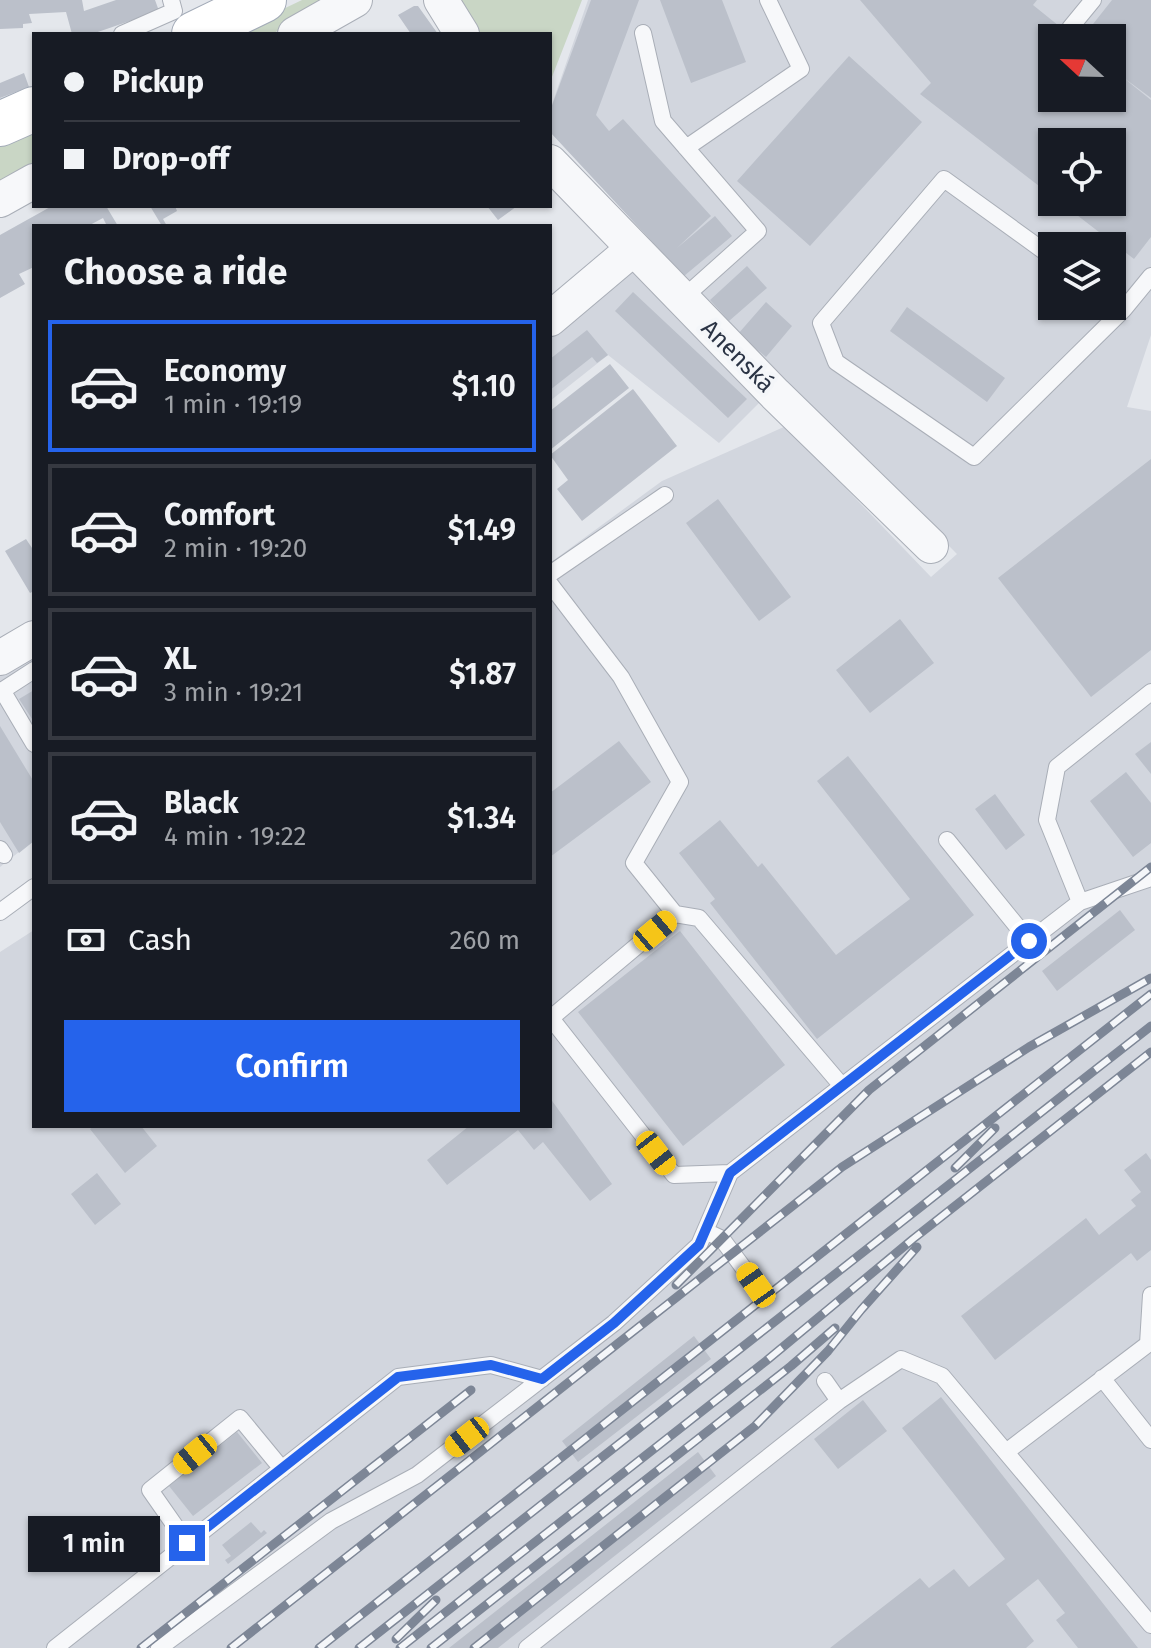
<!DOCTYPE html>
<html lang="en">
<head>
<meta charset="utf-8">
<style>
	:root { --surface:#171b24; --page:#242831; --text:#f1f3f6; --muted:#9ea1a6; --line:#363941; --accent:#2563eb }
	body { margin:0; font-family:"Fira Sans",sans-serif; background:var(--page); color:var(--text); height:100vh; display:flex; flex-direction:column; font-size:30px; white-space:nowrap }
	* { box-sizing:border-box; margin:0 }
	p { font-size:26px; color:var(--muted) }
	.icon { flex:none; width:44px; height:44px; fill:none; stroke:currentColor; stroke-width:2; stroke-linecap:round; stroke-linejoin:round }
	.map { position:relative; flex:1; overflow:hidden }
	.sheet { position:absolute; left:32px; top:224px; width:520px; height:904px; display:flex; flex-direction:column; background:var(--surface); border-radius:0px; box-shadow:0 2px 6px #0004 }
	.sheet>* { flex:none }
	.guide { position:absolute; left:32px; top:32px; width:520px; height:176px; border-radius:0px; box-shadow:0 2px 6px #0004; display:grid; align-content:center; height:176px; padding:0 32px; background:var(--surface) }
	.needle { width:52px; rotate:292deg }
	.fabs { position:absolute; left:1038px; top:24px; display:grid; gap:16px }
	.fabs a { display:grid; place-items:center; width:88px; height:88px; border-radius:0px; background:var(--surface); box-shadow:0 2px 6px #0004; font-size:40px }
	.end { position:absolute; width:36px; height:36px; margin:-18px; border:10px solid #2563eb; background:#fff; box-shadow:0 0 0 4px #fff }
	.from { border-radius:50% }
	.bubble { position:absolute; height:56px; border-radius:0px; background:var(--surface); box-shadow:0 2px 6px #0004; font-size:26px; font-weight:600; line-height:56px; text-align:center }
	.car { position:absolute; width:24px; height:48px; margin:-24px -12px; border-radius:10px; box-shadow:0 0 6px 2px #0007; background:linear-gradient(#f5c518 24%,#345 0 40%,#f5c518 0 76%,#345 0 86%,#f5c518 0) }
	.guide b { display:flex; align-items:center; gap:28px; height:76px; font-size:30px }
	.guide b+b { border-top:2px solid var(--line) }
	.guide i { width:20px; height:20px; background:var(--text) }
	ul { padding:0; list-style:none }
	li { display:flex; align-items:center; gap:24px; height:132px; margin:0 16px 12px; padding:0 16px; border:4px solid var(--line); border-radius:0px }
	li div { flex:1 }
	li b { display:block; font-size:30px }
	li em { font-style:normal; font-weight:600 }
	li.current { border-color:var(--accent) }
	li>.icon { width:72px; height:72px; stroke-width:1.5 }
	h2 { padding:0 32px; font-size:36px; line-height:96px }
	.pay { display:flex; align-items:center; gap:20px; height:88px; padding:0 32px; font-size:30px }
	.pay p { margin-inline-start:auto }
	.action { display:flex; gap:16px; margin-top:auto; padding:16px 32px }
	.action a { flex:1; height:92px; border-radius:0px; background:var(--accent); color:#fff; font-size:32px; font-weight:600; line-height:92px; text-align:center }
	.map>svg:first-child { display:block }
</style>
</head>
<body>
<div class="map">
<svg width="1151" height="1648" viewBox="0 0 1151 1648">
	<rect width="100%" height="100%" fill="#e4e7ec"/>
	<path fill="#d2d6de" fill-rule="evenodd" d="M 588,0 L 1151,0 L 1151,335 L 1127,407 L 1151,411 L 1151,1648 L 0,1648 L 0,952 L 34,930 L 34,1126 L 550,1126 L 550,563 L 662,481 L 786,426 L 931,577 L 957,554 L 738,334 L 550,131 L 550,110 ZM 1052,38 L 1112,38 L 1112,98 L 1052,98 ZM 1052,142 L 1112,142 L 1112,202 L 1052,202 ZM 1052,246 L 1112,246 L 1112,306 L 1052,306 Z
		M 650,256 L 779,383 L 719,443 L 608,355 L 550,401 L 550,318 Z
		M 34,638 L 34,840 L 0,867 L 0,659 Z"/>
	<path fill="#c9d6c5" d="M 302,0 L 333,0 L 272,34 L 231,34 Z
		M 460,0 L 582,0 L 550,82 L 550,34 L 480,34 Z
		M 34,126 L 34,166 L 0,185 L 0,141 Z"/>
	<path fill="#bbc0ca" d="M 0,0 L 82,0 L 84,11 L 116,0 L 155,0 L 159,11 L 92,34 L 72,34 L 66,12 L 29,14 L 32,23 L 23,24 L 23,28 L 0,29 Z
		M 591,0 L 639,0 L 596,115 L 609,131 L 623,119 L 711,216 L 677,248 L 715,216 L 732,236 L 684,276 L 550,132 L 550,111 Z
		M 660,0 L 722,0 L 746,62 L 691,83 Z
		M 860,0 L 1037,0 L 1033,5 L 1074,38 L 1052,38 L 1052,98 L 1112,98 L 1112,38 L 1082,38 L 1112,0 L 1151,0 L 1151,98 L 1120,75 L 1151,100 L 1151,237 L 1134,259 L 1060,202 L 1112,202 L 1112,142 L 1052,142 L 1052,196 L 920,94 L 931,83 Z
		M 414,6 L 418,6 L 438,34 L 411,34 L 398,15 Z
		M 849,56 L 922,122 L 810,246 L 737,181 Z
		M 24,73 L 29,87 L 0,98 L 0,83 Z
		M 52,206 L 106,206 L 118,226 L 107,226 L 103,218 L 88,226 L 34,226 L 34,267 L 19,274 L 25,284 L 0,298 L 0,235 Z
		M 150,206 L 175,206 L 177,211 L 163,219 L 167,226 L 162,226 Z
		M 487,206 L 517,206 L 498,220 Z
		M 747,266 L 767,288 L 729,321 L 710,300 Z
		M 633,292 L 747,399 L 728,418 L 615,311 Z
		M 766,302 L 792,326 L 766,357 L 738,334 Z
		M 907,307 L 1005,378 L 987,402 L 890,331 Z
		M 587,330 L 608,355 L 597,363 L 592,357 L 550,390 L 550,359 Z
		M 610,364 L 629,388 L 550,450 L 550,411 Z
		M 633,389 L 677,446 L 582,521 L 557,489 L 568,480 L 550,455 Z
		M 1151,459 L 1151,650 L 1091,697 L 998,578 Z
		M 718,499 L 791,597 L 759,621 L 686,523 Z
		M 26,539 L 34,551 L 34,591 L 30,593 L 5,551 Z
		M 900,619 L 934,663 L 870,713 L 836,670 Z
		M 34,690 L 34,722 L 19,699 Z
		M 0,726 L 34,782 L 34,841 L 19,853 L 0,822 Z
		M 619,741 L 651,782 L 550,857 L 550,793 Z
		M 1151,742 L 1151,774 L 1135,754 Z
		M 848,756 L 974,915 L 817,1039 L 710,903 L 715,899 L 679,853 L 720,820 L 758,867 L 762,863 L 836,955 L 910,899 L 817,781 Z
		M 1126,772 L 1151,803 L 1151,843 L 1133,857 L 1090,801 Z
		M 995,794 L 1025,835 L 1006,850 L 975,809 Z
		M 1120,910 L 1135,930 L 1057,991 L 1042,971 Z
		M 680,931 L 785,1065 L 683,1146 L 578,1012 Z
		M 550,1098 L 612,1184 L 590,1201 L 543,1142 L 534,1150 L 518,1130 L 447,1185 L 427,1160 L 469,1126 L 550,1126 Z
		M 94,1126 L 141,1126 L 157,1146 L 125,1173 L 90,1129 Z
		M 1146,1153 L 1151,1160 L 1151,1250 L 1137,1261 L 1131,1253 L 995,1360 L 961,1316 L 1086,1218 L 1099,1235 L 1136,1206 L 1131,1200 L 1141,1192 L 1124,1170 Z
		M 97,1173 L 121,1204 L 95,1225 L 71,1194 Z
		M 694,1336 L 711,1359 L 578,1462 L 562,1441 Z
		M 941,1397 L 1138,1648 L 1078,1648 L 1056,1620 L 1065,1613 L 1038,1579 L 1006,1604 L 1034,1641 L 1026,1648 L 830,1648 L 920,1578 L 929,1588 L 954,1569 L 969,1587 L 1005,1559 L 902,1428 Z
		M 863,1400 L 887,1431 L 838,1469 L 814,1439 Z
		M 237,1432 L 262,1463 L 193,1516 L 169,1486 Z
		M 698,1452 L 716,1476 L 498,1648 L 449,1648 Z
		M 251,1522 L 261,1533 L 264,1530 L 267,1533 L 228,1564 L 225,1560 L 231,1556 L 222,1545 Z"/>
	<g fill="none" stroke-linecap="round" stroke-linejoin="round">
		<defs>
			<path id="lane" d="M 1070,28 L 1093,0
				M 643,33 L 663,121 L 758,231 L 682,299
				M 122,34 L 174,11 L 171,0
				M 686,148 L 801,69 L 768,0
				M 1052,257 L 944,179 L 821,323 L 836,362 L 974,457 L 1124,309 L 1151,276
				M 550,574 L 665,495
				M 550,584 L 621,677 L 680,782 L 634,863 L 675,914
				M 2,690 L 34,744
				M 0,692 L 34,670
				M 947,840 L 1029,941
				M 0,849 L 4,855
				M 1080,902 L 1047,820 L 1057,767 L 1151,692
				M 0,912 L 34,887
				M 550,1017 L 674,1175 L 730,1173
				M 551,1018 L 675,914 L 699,918 L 842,1086
				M 705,1231 L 722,1239 L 756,1285
				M 1102,1378 L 1151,1440
				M 839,1401 L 901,1359 L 942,1376 L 1151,1625
				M 1006,1452 L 1148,1344 L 1151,1295
				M 187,1543 L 150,1490 L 240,1418 L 282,1469
				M 55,1648 L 398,1377 L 491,1365 L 542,1379
				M 159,1648 L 331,1521 L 417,1475 L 614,1323 L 699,1245 L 730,1173 L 842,1086 L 1080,902 L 1151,878
				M 527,1648 L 839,1401 L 825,1381"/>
			<path id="street" d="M 441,0 L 462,34
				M 295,34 L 355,0
				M 550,162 L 775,394 L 931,546
				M 0,200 L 34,181
				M 550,319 L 633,249
				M 0,658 L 34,638"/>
			<path id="primary" d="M 194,34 L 264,0
				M 0,124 L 34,109"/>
		</defs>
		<use href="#lane" stroke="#a9aeb7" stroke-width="18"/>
		<use href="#street" stroke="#a9aeb7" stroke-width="36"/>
		<use href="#primary" stroke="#a3abb8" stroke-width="46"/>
		<use href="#lane" stroke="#f7f8fa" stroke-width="16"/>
		<use href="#street" stroke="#f7f8fa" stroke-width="34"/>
		<use href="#primary" stroke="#fff" stroke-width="44"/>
		<defs>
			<path id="rail" d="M 955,1168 L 995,1128
				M 676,1285 L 869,1090 L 1151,867
				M 396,1639 L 436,1600
				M 141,1648 L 471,1390
				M 231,1648 L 842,1167 L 1029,1047 L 1151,978
				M 319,1648 L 1151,994
				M 359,1648 L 1151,1026
				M 400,1648 L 766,1361 L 913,1239 L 1151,1052
				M 431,1648 L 791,1366 L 835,1328
				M 474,1648 L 755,1426 L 828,1351 L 861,1310 L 917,1247"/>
		</defs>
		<use href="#rail" stroke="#7d8696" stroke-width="9"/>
		<use href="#rail" stroke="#f4f6f9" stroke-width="6" stroke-dasharray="18" stroke-linecap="butt"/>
	</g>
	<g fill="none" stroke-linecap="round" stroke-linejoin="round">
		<path stroke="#2563eb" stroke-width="10" d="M 187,1543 L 398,1377 L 491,1365 L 542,1379 L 614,1323 L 699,1245 L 730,1173 L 1029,941"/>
	</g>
	<g text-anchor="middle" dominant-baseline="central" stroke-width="8" stroke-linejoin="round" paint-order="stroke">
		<g font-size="24" fill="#2b3445" stroke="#f4f6f9">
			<text transform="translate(738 356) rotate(45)">Anenská</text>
		</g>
	</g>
</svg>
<div class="fabs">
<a><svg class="needle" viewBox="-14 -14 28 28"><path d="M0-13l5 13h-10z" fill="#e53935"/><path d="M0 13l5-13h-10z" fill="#9ea1a6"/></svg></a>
<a><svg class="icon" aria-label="locate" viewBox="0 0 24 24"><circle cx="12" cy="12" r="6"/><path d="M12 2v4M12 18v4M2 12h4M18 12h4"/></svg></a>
<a><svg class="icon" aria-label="layers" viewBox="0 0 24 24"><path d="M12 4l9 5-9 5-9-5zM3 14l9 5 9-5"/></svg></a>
</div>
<i class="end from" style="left:1029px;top:941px"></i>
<i class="end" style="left:187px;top:1543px"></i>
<div class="bubble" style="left:28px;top:1516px;width:132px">1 min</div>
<i class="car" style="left:655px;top:931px;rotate:50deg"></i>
<i class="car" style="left:656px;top:1153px;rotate:142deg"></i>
<i class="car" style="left:756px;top:1285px;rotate:325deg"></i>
<i class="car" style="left:467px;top:1437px;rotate:232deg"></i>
<i class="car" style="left:195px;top:1454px;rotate:231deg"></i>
<div class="guide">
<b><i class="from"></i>Pickup</b>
<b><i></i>Drop-off</b>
</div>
<section class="sheet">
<h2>Choose a ride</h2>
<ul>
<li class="current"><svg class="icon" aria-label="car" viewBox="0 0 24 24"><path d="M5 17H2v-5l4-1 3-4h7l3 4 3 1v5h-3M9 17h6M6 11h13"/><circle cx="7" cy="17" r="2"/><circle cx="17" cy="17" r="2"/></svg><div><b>Economy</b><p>1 min · 19:19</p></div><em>$1.10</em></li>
<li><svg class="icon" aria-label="car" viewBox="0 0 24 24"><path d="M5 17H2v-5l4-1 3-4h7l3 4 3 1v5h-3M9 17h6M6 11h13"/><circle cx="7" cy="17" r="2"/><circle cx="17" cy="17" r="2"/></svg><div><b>Comfort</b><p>2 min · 19:20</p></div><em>$1.49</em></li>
<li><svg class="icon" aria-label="car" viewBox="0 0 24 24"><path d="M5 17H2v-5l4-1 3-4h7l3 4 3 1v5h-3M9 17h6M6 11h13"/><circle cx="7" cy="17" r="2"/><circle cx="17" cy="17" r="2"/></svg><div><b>XL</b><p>3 min · 19:21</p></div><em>$1.87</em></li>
<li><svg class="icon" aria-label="car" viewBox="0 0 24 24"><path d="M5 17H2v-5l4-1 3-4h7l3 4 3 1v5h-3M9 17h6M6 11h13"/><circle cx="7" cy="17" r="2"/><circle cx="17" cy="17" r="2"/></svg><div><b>Black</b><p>4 min · 19:22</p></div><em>$1.34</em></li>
</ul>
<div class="pay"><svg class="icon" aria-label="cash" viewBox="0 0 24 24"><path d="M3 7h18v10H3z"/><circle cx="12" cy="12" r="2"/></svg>Cash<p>260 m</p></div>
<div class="action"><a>Confirm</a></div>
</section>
</div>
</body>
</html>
